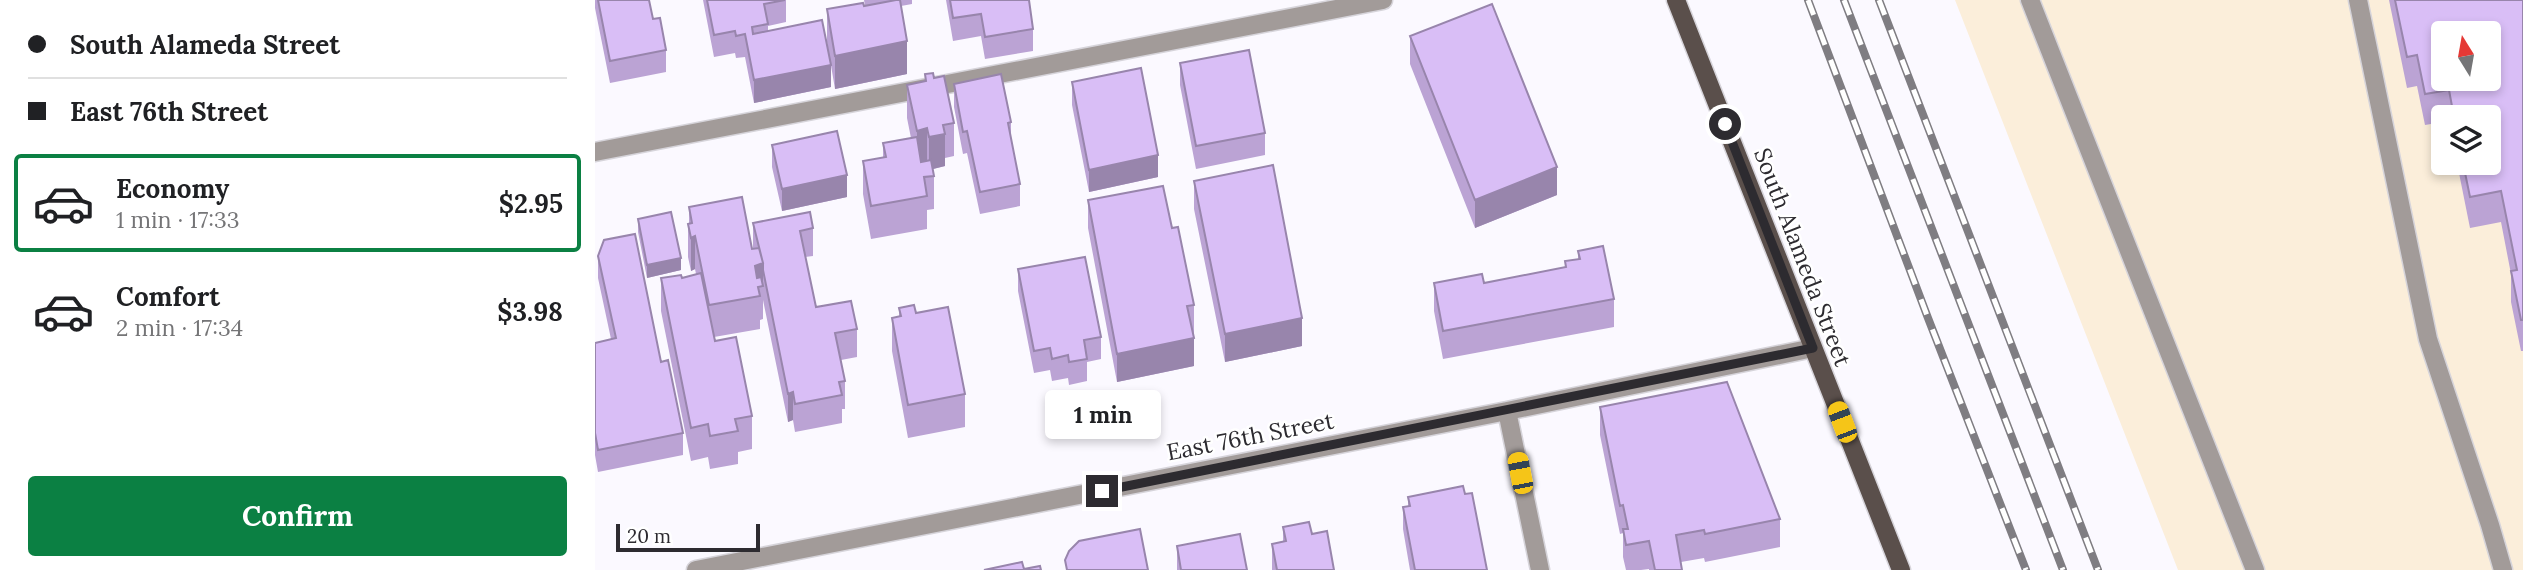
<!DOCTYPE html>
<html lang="en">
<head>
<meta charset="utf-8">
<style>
	:root { --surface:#fff; --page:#f2f2f2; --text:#202124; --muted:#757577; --line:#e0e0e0; --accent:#0b8043 }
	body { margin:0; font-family:Lora,serif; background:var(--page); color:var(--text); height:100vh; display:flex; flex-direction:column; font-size:26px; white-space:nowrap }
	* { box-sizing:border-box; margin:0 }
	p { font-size:23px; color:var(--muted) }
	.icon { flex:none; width:38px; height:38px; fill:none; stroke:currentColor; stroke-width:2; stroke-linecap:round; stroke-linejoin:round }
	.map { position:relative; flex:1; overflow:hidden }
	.drawer { display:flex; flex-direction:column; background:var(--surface); width:595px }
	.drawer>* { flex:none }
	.hud { display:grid; align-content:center; height:154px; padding:0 28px; background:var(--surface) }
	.needle { width:46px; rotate:349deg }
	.tools { position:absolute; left:1836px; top:21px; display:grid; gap:14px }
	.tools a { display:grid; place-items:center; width:70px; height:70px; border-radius:7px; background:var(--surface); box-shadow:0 4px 10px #0003; font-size:35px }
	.scale { position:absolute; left:21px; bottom:18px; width:144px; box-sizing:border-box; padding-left:7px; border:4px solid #2d2b30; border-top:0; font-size:19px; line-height:24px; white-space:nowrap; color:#2d2b30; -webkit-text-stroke:5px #fff; paint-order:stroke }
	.end { position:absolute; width:32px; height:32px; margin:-16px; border:9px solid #2d2b30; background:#fff; box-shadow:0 0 0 4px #fff }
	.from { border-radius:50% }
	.bubble { position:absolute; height:49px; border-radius:7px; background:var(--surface); box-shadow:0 4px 10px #0003; font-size:23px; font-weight:700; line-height:49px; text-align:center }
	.car { position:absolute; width:21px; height:42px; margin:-21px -10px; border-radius:9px; box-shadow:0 0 5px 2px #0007; background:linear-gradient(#f5c518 24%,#345 0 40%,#f5c518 0 76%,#345 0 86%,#f5c518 0) }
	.hud b { display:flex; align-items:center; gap:24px; height:66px; font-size:26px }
	.hud b+b { border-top:2px solid var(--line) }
	.hud i { width:18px; height:18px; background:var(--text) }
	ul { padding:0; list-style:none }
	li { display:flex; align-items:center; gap:21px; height:98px; margin:0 14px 10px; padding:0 14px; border:4px solid transparent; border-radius:7px }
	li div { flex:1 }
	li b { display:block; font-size:26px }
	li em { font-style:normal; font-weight:700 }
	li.active { border-color:var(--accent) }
	li>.icon { width:63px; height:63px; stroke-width:1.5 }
	.button { display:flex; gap:14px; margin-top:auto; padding:14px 28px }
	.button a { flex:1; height:80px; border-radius:7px; background:var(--accent); color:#fff; font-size:28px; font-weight:700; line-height:80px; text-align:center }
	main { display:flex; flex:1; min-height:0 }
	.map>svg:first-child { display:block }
</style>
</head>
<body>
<main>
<section class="drawer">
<div class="hud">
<b><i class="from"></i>South Alameda Street</b>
<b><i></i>East 76th Street</b>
</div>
<ul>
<li class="active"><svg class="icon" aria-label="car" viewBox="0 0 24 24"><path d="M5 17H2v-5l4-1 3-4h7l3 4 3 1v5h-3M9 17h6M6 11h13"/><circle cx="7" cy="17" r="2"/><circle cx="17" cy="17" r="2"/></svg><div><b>Economy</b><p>1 min · 17:33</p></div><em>$2.95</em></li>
<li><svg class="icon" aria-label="car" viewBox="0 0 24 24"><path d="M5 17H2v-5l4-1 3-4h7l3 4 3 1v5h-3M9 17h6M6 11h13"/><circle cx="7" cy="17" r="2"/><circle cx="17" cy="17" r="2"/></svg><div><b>Comfort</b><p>2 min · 17:34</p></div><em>$3.98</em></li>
</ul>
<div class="button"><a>Confirm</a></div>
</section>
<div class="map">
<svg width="1928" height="570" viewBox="0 0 1928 570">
	<rect width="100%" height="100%" fill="#fbf9ff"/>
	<path fill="#fbeeda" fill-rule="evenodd" d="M 1360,0 L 1928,0 L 1928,570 L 1583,570 ZM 1848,33 L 1894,33 L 1894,79 L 1848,79 ZM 1848,117 L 1894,117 L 1894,163 L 1848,163 Z"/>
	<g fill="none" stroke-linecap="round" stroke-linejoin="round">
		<defs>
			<path id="lane" d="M 1435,0 L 1660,570
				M 1763,0 L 1833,339 L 1895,525 L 1908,570
				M 0,152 L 788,0"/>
			<path id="street" d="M 912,411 L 945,570
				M 101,570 L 912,411 L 1218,348"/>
			<path id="primary" d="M 1081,0 L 1306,570"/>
		</defs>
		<use href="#lane" stroke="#d6d4da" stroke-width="21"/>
		<use href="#street" stroke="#d6d4da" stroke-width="21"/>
		<use href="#primary" stroke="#d6d4da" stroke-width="21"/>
		<use href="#lane" stroke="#a29b99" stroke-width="18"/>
		<use href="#street" stroke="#a29b99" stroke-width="18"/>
		<use href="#primary" stroke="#5a4f4b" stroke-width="18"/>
		<defs>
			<path id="rail" d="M 1213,0 L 1333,318 L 1431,570
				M 1249,0 L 1468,570
				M 1284,0 L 1503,570"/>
		</defs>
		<use href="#rail" stroke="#7f7d82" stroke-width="8"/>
		<use href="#rail" stroke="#fff" stroke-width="5" stroke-dasharray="16" stroke-linecap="butt"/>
	</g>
	<path fill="#bba3d4" d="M 0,0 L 54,0 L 58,19 L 71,50 L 71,72 L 15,83 L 0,8 Z
		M 108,0 L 191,0 L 191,22 L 173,26 L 173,31 L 236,87 L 159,103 L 150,57 L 141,58 L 140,53 L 119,57 Z
		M 269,0 L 317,0 L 317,4 L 306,6 L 312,74 L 240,89 L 232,42 L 232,9 L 270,6 Z
		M 351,0 L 434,0 L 438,29 L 438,51 L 390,59 L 386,36 L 358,41 Z
		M 1794,0 L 1928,0 L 1928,351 L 1926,351 L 1916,302 L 1916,274 L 1906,222 L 1875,228 L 1862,163 L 1894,163 L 1894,117 L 1848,117 L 1848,122 L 1830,125 L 1822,86 L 1812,88 Z
		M 815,36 L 962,195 L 880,228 L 815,64 Z
		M 585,63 L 670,133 L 670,155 L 601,169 L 585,85 Z
		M 330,74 L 339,78 L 359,123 L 359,156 L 350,158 L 350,166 L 338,169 L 339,176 L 339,209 L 332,210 L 332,229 L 276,239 L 268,194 L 268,161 L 288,158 L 288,143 L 316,138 L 312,118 L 312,85 L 330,81 Z
		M 477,82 L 563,177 L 494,192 L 477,105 Z
		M 359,84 L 416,122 L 416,142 L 425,184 L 425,206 L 385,214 L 372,153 L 368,154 L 359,107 Z
		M 177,145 L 252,197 L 187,211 L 177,167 Z
		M 599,181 L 707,346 L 630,362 L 599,209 Z
		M 493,200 L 577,228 L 599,305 L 599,333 L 598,333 L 599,366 L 522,382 L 493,228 Z
		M 94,207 L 157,249 L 158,249 L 158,223 L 218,228 L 218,256 L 210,257 L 221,307 L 262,329 L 262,357 L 246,360 L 250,381 L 250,409 L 247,409 L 247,423 L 200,432 L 198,420 L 193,422 L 168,300 L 168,319 L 165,320 L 165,329 L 119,337 L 157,416 L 157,449 L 143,452 L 143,464 L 115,469 L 113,457 L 96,461 L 66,311 L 66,278 L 87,278 L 101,274 L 100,269 L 96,271 L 93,257 L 93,224 L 94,224 Z
		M 43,219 L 86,270 L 52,278 L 43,232 Z
		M 983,251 L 1019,299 L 1019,327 L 848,359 L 839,311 L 839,283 L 889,283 L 970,267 L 970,261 L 983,259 Z
		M 3,256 L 66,362 L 88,433 L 88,455 L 3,472 L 0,455 L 0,343 L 16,339 L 3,278 Z
		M 423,269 L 506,337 L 506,359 L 492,362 L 492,381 L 474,385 L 473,378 L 457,381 L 455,370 L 439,373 L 423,291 Z
		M 304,308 L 321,313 L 370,394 L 370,427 L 313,438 L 297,351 L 297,318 L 304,316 Z
		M 1005,407 L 1185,519 L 1185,547 L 1110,562 L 1109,558 L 1086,562 L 1087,570 L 1054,570 L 1054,569 L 1046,570 L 1031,570 L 1028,557 L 1028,533 L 1025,534 L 1005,435 Z
		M 870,494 L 892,570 L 815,570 L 808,529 L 808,507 L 813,506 L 813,497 Z
		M 688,527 L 717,534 L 739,570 L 677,570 L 677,544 L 688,541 Z
		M 582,546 L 652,570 L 582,570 Z"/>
	<path fill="#9885ac" d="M 312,41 L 312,74 L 240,89 L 240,56 Z
		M 236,65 L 236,87 L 159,103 L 159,80 Z
		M 332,128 L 332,161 L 322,164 L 322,131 Z
		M 350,134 L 350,166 L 334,170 L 334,137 Z
		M 563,155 L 563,177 L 494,192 L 494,170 Z
		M 962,167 L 962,195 L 880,228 L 880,200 Z
		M 252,175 L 252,197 L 187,211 L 187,189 Z
		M 100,236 L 100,269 L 96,271 L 96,238 Z
		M 86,258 L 86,270 L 52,278 L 52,265 Z
		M 168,263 L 168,286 L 163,287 L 160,266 Z
		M 707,318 L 707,346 L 630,362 L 630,334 Z
		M 599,338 L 599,366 L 522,382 L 522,354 Z
		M 198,392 L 198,420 L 193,422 L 193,394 Z"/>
	<path fill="#d9bef6" stroke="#9885ac" stroke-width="2" fill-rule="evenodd" d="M 3,0 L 54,0 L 58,19 L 65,18 L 71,50 L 15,61 Z
		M 112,0 L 190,0 L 169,4 L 173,24 L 157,27 L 158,34 L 227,20 L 236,65 L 159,80 L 150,34 L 141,36 L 140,31 L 119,35 Z
		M 301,0 L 305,0 L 312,41 L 240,56 L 232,9 L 268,3 L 269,6 Z
		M 355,0 L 434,0 L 438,29 L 390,37 L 386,14 L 358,18 Z
		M 1800,0 L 1928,0 L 1928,320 L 1926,320 L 1916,271 L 1922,270 L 1906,191 L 1875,197 L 1868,163 L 1894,163 L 1894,117 L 1859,117 L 1854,90 L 1830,94 L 1822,55 L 1812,57 ZM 1848,33 L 1894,33 L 1894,79 L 1848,79 Z
		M 897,4 L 962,167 L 880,200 L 815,36 Z
		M 654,50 L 670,133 L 601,146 L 585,63 Z
		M 546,68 L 563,155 L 494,170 L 477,82 Z
		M 338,73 L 339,78 L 349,76 L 359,123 L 348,125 L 350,134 L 334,137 L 332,128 L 322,131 L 312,85 L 331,81 L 330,74 Z
		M 406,74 L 416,122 L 413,123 L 425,184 L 385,192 L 372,131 L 368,132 L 359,84 Z
		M 242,131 L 252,175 L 187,189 L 177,145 Z
		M 322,137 L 326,162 L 336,160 L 339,176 L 329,177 L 332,196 L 276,206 L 268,161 L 291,157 L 288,143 Z
		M 678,165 L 707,318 L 630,334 L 599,181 Z
		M 568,186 L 577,228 L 583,227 L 599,305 L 592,306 L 599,338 L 522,354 L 493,200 Z
		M 147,197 L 157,249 L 164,248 L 168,263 L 160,266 L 162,278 L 166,277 L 168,286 L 163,287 L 165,296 L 114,305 L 100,236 L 96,238 L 93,224 L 97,223 L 94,207 Z
		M 76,212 L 86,258 L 52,265 L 43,219 Z
		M 215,212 L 218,228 L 205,231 L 221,307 L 256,301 L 262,329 L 240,333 L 250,381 L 244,382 L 247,395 L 200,404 L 198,392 L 193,394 L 168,270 L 168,263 L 158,223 Z
		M 40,234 L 66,362 L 73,360 L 88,433 L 3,450 L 0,433 L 0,343 L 21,338 L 3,256 L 9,240 Z
		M 1008,246 L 1019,299 L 848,331 L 839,283 L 887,274 L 889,283 L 971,267 L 970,261 L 985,259 L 983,251 Z
		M 490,257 L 506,337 L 489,340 L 492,359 L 474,362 L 473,355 L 457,359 L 455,348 L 439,351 L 423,269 Z
		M 106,273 L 120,341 L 141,337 L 157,416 L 140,419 L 143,431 L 115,436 L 113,424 L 96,428 L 66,278 L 86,275 L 87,278 Z
		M 319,305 L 321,313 L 353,307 L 370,394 L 313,405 L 297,318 L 306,316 L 304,308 Z
		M 1132,382 L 1185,519 L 1110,534 L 1109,530 L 1081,535 L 1087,570 L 1060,570 L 1054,541 L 1031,545 L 1028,529 L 1033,529 L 1028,505 L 1025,506 L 1005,407 Z
		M 868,486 L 870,494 L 877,493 L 892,570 L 820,570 L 808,507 L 815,506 L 813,497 Z
		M 714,522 L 717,534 L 732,531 L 739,570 L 682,570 L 677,544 L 691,541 L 688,527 Z
		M 545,529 L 553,570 L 472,570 L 470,560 L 474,551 L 484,541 Z
		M 645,534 L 652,570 L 586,570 L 582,546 Z
		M 427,562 L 429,569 L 445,566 L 446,570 L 389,570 Z"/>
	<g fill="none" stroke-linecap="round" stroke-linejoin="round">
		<path stroke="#2d2b30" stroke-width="9" d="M 507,491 L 1218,348 L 1130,124"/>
	</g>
	<g text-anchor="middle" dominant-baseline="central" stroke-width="5" stroke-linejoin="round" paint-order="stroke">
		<g font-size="23" fill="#2d2b30" stroke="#fff">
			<text transform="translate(1208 257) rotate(69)">South Alameda Street</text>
			<text transform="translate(655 436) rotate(-11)">East 76th Street</text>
		</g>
	</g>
</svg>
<div class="tools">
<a><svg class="needle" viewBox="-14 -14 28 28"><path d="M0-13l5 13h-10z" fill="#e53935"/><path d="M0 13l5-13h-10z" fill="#757577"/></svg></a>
<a><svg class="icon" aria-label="layers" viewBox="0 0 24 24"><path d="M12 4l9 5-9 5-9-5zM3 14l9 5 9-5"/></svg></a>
</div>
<div class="scale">20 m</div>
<i class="end from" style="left:1130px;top:124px"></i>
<i class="end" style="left:507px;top:491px"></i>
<div class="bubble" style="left:450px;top:390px;width:116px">1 min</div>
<i class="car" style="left:1247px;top:422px;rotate:339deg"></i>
<i class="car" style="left:925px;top:473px;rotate:349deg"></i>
</div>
</main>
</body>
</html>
